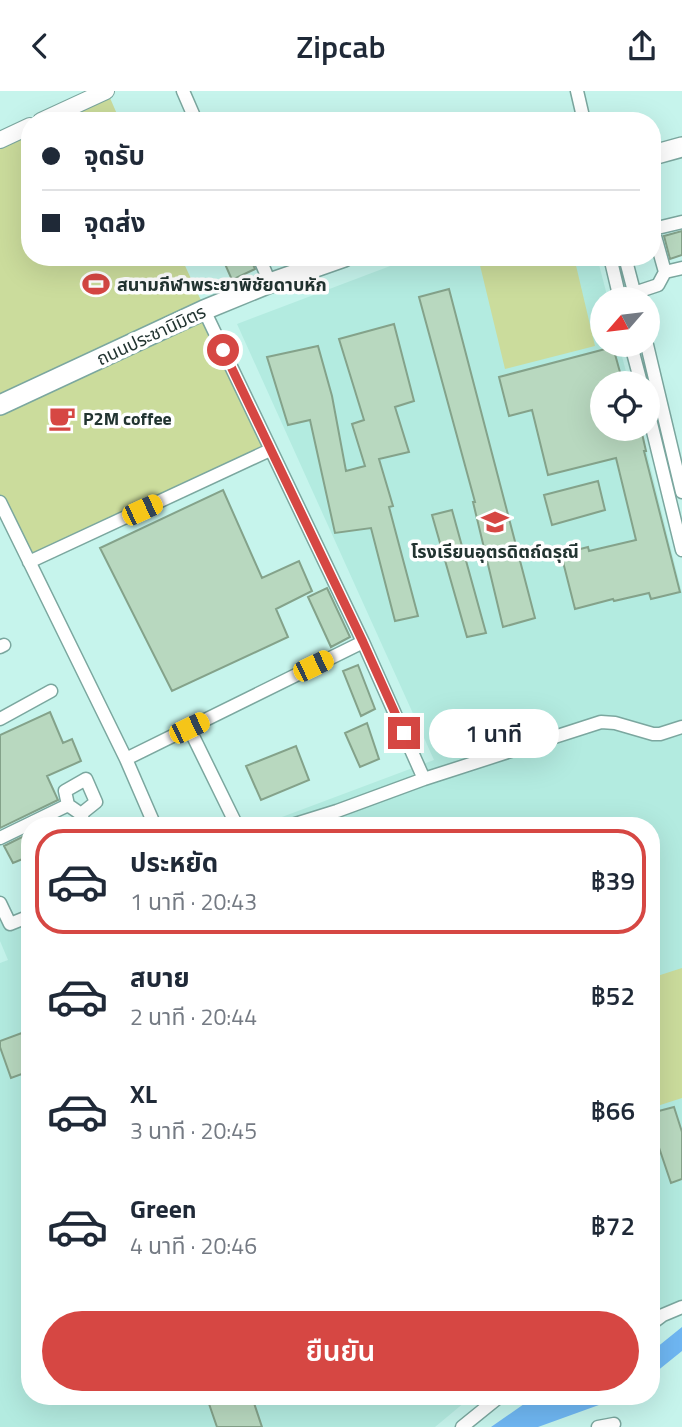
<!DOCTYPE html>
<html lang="th">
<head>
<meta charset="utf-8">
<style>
	:root { --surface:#fff; --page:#f2f2f3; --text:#1f2937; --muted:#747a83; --line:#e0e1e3; --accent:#d64743 }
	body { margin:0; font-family:"Titillium Web","Noto Sans Thai",sans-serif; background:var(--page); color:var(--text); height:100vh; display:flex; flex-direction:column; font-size:26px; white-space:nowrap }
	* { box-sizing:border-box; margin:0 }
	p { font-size:23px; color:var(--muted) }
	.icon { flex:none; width:38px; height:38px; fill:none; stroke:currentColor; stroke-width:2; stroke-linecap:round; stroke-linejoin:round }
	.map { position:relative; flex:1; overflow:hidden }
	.drawer { position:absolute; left:21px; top:726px; width:639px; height:588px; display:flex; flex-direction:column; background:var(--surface); border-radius:28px; box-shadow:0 7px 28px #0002 }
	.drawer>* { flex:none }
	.guide { position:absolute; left:21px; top:21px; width:640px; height:154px; border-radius:28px; box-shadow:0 7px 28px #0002; display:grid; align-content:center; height:154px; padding:0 21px; background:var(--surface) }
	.needle { width:46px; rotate:242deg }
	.buttons { position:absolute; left:590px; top:196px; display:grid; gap:14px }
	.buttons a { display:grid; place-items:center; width:70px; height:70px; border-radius:50%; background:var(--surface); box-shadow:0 7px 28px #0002; font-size:35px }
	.end { position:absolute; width:32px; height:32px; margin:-16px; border:9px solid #d64743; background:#fff; box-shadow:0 0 0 4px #fff }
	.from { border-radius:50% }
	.bubble { position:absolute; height:49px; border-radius:24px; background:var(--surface); box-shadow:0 7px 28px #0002; font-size:23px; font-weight:600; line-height:49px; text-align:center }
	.car { position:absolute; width:21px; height:42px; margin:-21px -10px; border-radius:9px; box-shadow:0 0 5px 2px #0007; background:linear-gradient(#f5c518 24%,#345 0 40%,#f5c518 0 76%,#345 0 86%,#f5c518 0) }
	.guide b { display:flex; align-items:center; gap:24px; height:66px; font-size:26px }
	.guide b+b { border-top:2px solid var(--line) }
	.guide i { width:18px; height:18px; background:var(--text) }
	ul { padding:12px 0 0; list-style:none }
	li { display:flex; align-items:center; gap:21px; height:105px; margin:0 14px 10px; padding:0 7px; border:4px solid transparent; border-radius:28px }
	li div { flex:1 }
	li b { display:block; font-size:26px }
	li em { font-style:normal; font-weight:600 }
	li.on { border-color:var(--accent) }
	li>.icon { width:63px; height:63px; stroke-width:1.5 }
	.primary-button { display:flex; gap:14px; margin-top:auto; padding:14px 21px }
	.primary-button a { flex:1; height:80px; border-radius:42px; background:var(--accent); color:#fff; font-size:28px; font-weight:600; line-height:80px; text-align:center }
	header { display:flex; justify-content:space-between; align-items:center; height:91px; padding:0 21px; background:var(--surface); font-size:32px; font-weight:600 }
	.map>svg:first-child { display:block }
</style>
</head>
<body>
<header><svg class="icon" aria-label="back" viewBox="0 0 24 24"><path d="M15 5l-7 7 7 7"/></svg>Zipcab<svg class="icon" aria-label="share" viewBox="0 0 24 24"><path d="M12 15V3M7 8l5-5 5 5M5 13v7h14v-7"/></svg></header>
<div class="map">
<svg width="682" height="1336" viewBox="0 0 682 1336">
	<rect width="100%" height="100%" fill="#c6f4ec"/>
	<path fill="#b3ebe0" d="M 414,166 L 597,166 L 608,208 L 602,208 L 602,254 L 619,254 L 629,292 L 602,292 L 602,338 L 641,338 L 682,502 L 682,1211 L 651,1225 L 651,735 L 258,735 L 434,669 L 237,233 Z
		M 30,820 L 30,1306 L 471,1306 L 435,1336 L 0,1336 L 0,872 L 8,869 L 0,850 L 0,831 Z"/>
	<path fill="#cbdc9c" d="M 107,0 L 120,30 L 41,30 Z
		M 30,35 L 30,166 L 181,166 L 270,359 L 29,471 L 0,411 L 0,49 Z
		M 478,166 L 574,166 L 595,255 L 505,278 Z
		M 682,877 L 682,1007 L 651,1017 L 651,887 Z"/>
	<path fill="#6fb7f3" d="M 682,1236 L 682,1260 L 651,1285 L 651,1261 Z
		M 540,1306 L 621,1306 L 538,1336 L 491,1336 L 524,1313 Z"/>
	<path fill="#b8d8bf" stroke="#84a28a" stroke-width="2" d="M 682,140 L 682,164 L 670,168 L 664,145 Z
		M 244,166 L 250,166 L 255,178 L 232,189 L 225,173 Z
		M 449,198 L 535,527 L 503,536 L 473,411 L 475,411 L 419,206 Z
		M 394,233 L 414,310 L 395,316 L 409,361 L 379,368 L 393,415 L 389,416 L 418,525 L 395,530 L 371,437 L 335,442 L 310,329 L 288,334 L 267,266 L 318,255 L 332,305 L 346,380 L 365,375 L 352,333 L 364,329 L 339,248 Z
		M 613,256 L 623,292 L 602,292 L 602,300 L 599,301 L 602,315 L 602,338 L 641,338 L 646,360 L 644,360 L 680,501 L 651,508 L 649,502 L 614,510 L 613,508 L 575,518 L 561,463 L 588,456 L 589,460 L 636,449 L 616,367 L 548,384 L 532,319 L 509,325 L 499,286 Z
		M 598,390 L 605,419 L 552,434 L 544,404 Z
		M 223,399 L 262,487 L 299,470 L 312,500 L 276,518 L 288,546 L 172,600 L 100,457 Z
		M 452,419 L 486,542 L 467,546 L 432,424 Z
		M 327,497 L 350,546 L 331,556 L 308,506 Z
		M 358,574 L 375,618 L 361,625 L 343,580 Z
		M 50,621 L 63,652 L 72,648 L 81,670 L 47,685 L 58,709 L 0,737 L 0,644 Z
		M 367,632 L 379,668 L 360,676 L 345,642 Z
		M 296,655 L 309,689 L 261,709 L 246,675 Z
		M 30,742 L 30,765 L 13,772 L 4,755 Z
		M 30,939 L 30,980 L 11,987 L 0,956 L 0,950 Z
		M 674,1016 L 682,1041 L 682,1088 L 671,1092 L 651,1033 L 651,1022 Z
		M 212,1306 L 252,1306 L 262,1336 L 217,1336 L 207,1307 Z"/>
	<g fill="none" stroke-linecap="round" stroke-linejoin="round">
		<defs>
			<path id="minor" d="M 183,0 L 196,30
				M 577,0 L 584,30
				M 653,138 L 665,181 L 682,177
				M 653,138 L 682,131
				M 259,166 L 270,192
				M 610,166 L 620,208
				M 625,166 L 636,208
				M 634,202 L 658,194 L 665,181
				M 204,219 L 363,551 L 424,688
				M 631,254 L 641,292
				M 647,254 L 682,401
				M 648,320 L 682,459
				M 0,411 L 126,668 L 155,735
				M 29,471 L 270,359
				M 0,556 L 4,554
				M 0,628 L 51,600
				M 189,637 L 237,735
				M 126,668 L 363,551
				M 81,723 L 96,711 L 86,688 L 65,700 L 68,714 L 81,723 L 85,735
				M 289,735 L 337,720 L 424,688 L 601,631 L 615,632 L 653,643 L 660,643 L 682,636
				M 0,747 L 68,714
				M 0,812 L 10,833 L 30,825
				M 651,1233 L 663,1224 L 682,1216
				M 462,1336 L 499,1306
				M 598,1336 L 614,1333"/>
			<path id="tertiary" d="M 41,30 L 106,0
				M 0,49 L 30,35"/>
			<path id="secondary" d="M 653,64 L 682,56
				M 0,314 L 204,219 L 270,192 L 344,166"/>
		</defs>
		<use href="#minor" stroke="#7ba79f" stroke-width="15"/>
		<use href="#tertiary" stroke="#7ba79f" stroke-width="18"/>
		<use href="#secondary" stroke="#7ba79f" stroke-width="22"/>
		<use href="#minor" stroke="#fff" stroke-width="12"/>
		<use href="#tertiary" stroke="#fff" stroke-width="16"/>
		<use href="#secondary" stroke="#fff" stroke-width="19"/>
	</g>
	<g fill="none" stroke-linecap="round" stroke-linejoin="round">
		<path stroke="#d64743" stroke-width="9" d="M 223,259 L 363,551 L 404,642"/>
	</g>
	<defs>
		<symbol id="stadium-bare" viewBox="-9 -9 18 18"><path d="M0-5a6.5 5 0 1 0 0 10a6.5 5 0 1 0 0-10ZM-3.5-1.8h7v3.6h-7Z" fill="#d64743" stroke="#fff" stroke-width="2.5" paint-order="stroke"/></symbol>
		<symbol id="cafe-bare" viewBox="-9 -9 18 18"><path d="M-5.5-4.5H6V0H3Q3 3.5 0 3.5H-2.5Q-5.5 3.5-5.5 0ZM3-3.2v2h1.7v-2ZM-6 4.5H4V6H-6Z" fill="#d64743" stroke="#fff" stroke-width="2.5" paint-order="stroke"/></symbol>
		<symbol id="school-bare" viewBox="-9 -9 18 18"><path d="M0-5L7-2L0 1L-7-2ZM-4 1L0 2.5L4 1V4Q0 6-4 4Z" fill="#d64743" stroke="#fff" stroke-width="2.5" paint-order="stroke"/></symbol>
	</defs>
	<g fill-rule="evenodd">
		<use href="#stadium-bare" x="77" y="174" width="38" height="38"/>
		<use href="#cafe-bare" x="43" y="308" width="38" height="38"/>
		<use href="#school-bare" x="476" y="412" width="38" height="38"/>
	</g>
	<g text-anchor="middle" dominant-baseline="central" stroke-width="7" stroke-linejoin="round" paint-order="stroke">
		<g font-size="18" font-weight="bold" fill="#223431" stroke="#fff" text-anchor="start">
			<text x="117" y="193">สนามกีฬาพระยาพิชัยดาบหัก</text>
			<text x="83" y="327">P2M coffee</text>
			<text x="495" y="460" text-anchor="middle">โรงเรียนอุตรดิตถ์ดรุณี</text>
		</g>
		<g font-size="18" fill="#223431" stroke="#fff">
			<text transform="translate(151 244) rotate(-25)">ถนนประชานิมิตร</text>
		</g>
	</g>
</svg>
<div class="buttons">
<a><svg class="needle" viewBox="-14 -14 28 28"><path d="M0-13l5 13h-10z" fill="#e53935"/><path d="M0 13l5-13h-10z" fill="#747a83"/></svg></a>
<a><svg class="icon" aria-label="locate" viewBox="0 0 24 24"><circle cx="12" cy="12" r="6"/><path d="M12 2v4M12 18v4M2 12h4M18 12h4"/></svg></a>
</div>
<i class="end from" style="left:223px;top:259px"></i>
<i class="end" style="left:404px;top:642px"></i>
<div class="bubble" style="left:429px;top:618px;width:130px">1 นาที</div>
<i class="car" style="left:142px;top:419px;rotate:65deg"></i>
<i class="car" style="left:313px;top:575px;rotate:64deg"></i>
<i class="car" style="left:189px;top:637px;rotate:64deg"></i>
<div class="guide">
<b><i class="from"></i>จุดรับ</b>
<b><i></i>จุดส่ง</b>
</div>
<section class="drawer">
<ul>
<li class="on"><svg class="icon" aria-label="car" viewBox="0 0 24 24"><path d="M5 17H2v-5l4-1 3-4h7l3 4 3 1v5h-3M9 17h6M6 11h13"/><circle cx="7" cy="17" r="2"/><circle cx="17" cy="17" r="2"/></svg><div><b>ประหยัด</b><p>1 นาที · 20:43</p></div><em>฿39</em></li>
<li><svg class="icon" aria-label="car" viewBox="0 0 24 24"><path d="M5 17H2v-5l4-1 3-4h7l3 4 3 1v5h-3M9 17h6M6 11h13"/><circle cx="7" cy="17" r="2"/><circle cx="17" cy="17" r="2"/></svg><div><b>สบาย</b><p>2 นาที · 20:44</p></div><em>฿52</em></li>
<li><svg class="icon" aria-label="car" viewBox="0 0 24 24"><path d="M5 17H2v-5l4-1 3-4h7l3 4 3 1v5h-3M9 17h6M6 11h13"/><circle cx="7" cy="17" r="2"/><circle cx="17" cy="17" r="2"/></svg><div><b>XL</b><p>3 นาที · 20:45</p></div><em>฿66</em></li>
<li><svg class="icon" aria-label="car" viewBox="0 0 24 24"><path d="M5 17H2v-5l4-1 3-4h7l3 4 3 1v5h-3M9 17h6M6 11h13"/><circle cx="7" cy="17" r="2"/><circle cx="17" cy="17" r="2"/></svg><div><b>Green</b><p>4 นาที · 20:46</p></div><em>฿72</em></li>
</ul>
<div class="primary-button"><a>ยืนยัน</a></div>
</section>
</div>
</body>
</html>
